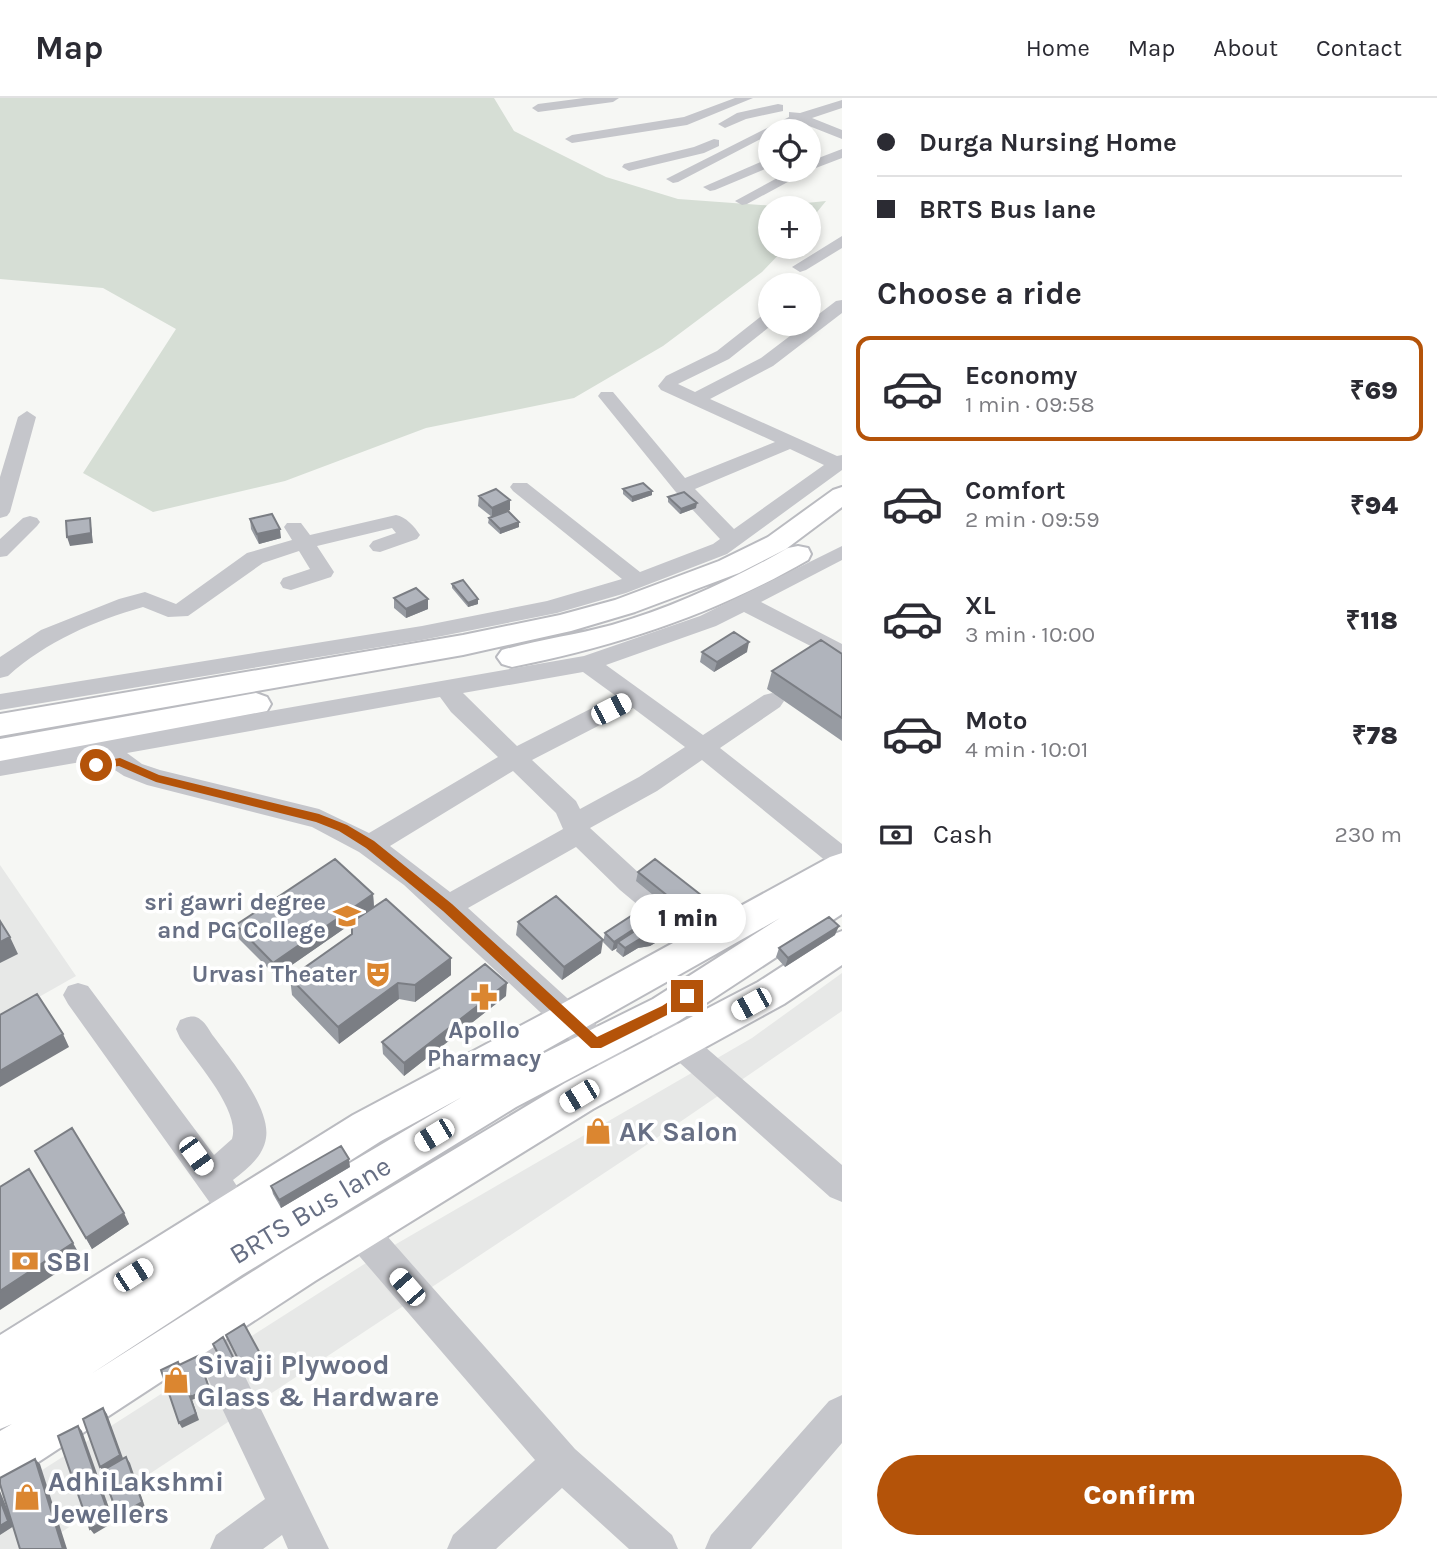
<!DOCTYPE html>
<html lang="en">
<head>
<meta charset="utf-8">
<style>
	:root { --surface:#fff; --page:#f2f2f3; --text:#2b2b33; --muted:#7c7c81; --line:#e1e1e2; --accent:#b45309 }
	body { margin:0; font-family:Karla,sans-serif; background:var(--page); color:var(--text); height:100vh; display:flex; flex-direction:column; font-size:26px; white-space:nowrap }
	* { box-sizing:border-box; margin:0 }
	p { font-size:23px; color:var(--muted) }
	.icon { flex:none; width:38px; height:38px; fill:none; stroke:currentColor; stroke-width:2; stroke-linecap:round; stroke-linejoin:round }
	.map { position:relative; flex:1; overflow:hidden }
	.details { display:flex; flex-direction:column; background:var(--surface); width:595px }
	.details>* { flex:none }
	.guide { display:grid; align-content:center; height:154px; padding:0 35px; background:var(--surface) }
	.controls { position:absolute; left:758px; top:21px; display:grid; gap:14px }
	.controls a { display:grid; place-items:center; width:63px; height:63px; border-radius:50%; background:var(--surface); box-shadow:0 4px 10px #0003; font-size:35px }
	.end { position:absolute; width:32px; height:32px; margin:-16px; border:9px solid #b45309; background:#fff; box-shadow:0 0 0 4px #fff }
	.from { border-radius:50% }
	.bubble { position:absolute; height:49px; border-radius:24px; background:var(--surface); box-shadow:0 4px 10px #0003; font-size:23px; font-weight:800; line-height:49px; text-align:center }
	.car { position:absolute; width:21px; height:42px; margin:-21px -10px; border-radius:9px; box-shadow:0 0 5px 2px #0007; background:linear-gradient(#fff 24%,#345 0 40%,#fff 0 76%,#345 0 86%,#fff 0) }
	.guide b { display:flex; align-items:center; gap:24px; height:66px; font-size:26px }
	.guide b+b { border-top:2px solid var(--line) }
	.guide i { width:18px; height:18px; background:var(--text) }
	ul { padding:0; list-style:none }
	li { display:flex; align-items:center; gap:21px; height:105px; margin:0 14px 10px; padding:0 21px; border:4px solid transparent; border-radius:14px }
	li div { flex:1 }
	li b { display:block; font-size:26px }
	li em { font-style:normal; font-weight:800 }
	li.on { border-color:var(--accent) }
	li>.icon { width:63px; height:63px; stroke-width:1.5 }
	h2 { padding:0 35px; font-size:32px; line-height:84px }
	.pay { display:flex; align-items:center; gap:18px; height:77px; padding:0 35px; font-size:26px }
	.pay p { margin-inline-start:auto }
	.button { display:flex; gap:14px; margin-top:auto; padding:14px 35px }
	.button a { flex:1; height:80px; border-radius:42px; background:var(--accent); color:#fff; font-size:28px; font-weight:800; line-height:80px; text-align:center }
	header { display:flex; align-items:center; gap:42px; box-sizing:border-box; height:98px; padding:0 35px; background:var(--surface); border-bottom:2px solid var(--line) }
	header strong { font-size:33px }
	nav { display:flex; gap:38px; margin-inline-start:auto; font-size:24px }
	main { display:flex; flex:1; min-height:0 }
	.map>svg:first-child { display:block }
</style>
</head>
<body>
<header>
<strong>Map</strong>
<nav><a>Home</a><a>Map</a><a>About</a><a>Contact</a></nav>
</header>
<main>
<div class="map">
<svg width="842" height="1451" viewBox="0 0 842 1451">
	<rect width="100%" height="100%" fill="#f6f7f4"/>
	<path fill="#e7e8e7" d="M 0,767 L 76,878 L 0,921 Z
		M 842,875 L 842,913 L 639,1052 L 36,1451 L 0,1451 L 0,1399 L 391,1149 L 752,940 Z"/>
	<path fill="#d6ded5" d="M 0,0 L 494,0 L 514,33 L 606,79 L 678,101 L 776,108 L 826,103 L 809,124 L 808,110 L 770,110 L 770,149 L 786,149 L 762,174 L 663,248 L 574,300 L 426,330 L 285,383 L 153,414 L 83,375 L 176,231 L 103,190 L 0,181 Z"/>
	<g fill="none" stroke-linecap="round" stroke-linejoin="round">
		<defs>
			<path id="major" d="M 842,389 L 842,409 L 786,451 L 739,475 L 635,514 L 571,533 L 463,557 L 0,638 L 0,616 L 463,537 L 560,517 L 615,502 L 719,463 L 768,439 L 833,392 Z
				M 798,448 L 808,450 L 811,456 L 808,462 C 715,516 617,548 512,569 L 502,566 L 497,559 L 502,552 C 538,542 575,537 612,527 C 674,509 732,482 788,450 Z
				M 256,595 L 267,599 L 271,606 L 267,613 L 0,663 L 0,641 Z
				M 842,755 L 842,816 L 679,923 L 516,1009 L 242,1177 L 91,1276 L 285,1153 L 565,985 L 758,884 L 829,838 L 842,833 L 842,867 L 784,906 L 593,1011 L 315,1183 L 17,1378 L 0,1385 L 0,1333 L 12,1326 L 0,1331 L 0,1237 L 353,1017 L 556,909 L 830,759 ZM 780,820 L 653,901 L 510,972 ZM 462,999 L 304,1092 L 381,1043 Z"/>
		</defs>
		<use href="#major" stroke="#babbc0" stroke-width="4"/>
		<path fill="#c5c6cb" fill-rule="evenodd" d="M 584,0 L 619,0 L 613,4 L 538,14 L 532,10 L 538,6 Z
			M 735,0 L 753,0 L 687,27 L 572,45 L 565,41 L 572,37 L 684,19 Z
			M 842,2 L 842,10 L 812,20 L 842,32 L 842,41 L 799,24 L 770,33 L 770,36 L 678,84 L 673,85 L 666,81 L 789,19 L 789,14 L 800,15 Z
			M 778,6 L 783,7 L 783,13 L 746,21 L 725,30 L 718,26 L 737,15 Z
			M 714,41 L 719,42 L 719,48 L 704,55 L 629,73 L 622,69 L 624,66 L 694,49 Z
			M 842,51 L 842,60 L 808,73 L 747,106 L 742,107 L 735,103 L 792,72 L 808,72 L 808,64 Z
			M 770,60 L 770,69 L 715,92 L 710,93 L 703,89 Z
			M 842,138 L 842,150 L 806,172 L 800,174 L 792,169 Z
			M 842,202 L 842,215 L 773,268 L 710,301 L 837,358 L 842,357 L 842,372 L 727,456 L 626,495 L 557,515 L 422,542 L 0,612 L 0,596 L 422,528 L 547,503 L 622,481 L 513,393 L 510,389 L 513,385 L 527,385 L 640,474 L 713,446 L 720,441 L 675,393 L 598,298 L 601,294 L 613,294 L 685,380 L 775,344 L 661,292 L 658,288 L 666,278 L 717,253 L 764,216 L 770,215 L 770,226 L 773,226 L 729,261 L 678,286 L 695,294 L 761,260 L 836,203 ZM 790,351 L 824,367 L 734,431 L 695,391 Z
			M 27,313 L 36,319 L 10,414 L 7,418 L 0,420 L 0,379 L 18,319 Z
			M 396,417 C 406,419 414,428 420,437 L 417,441 L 380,454 L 373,453 L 369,448 L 373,443 L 396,435 L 392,430 L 317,448 L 334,474 L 331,479 L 291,492 L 283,490 L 280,485 L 283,480 L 310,471 L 299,453 L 263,465 L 188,518 L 168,519 L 143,509 C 94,523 47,543 8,578 L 0,580 L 0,559 L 41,532 L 119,501 L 145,494 L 176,506 L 247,455 L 292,442 L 284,429 L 287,425 L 301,425 L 310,437 Z
			M 30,418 L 37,420 L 40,424 L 37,428 L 7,458 L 0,459 L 0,441 L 23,420 Z
			M 842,448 L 842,462 L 761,504 L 842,546 L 842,564 L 744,514 L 716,528 L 606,567 L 703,637 L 764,597 L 772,595 L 780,597 L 784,603 L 780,609 L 720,650 L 842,746 L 842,771 L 832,768 L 702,662 L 657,693 L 590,730 L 640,776 L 713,837 L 717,845 L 713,853 L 703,857 L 693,853 L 620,792 L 576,749 L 468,810 L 622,950 L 626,960 L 622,970 L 611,973 L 600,970 L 404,787 L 359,754 L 312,729 L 147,687 L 124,678 L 98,661 L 0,678 L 0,660 L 584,558 L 700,518 ZM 583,574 L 616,598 L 517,648 L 463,595 ZM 440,599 L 451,614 L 498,659 L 369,735 L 319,711 L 160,672 L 142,666 L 127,655 ZM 633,610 L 685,649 L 639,679 L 580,711 L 576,703 L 532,662 ZM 513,673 L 556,715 L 563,731 L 450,794 L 390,748 Z
			M 78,885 L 88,888 L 214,1057 L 232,1041 C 241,1013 196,964 180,940 L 176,931 L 180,922 C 188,919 194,916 201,922 C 206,925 210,934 214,939 C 231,962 271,1010 266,1040 C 263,1059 247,1071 233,1082 L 252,1112 L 247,1123 L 235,1128 L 223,1123 L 68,906 L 63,897 L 68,888 Z
			M 664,919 L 675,923 L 842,1067 L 842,1104 L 830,1099 L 653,941 L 649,932 L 653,923 Z
			M 360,1117 L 372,1121 L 575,1351 L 672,1437 L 678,1451 L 629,1451 L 562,1390 L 496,1451 L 447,1451 L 453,1437 L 535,1362 L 348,1145 L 343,1133 L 348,1121 Z
			M 202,1212 L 215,1217 L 329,1451 L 288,1451 L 282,1437 L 263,1451 L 210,1451 L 216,1437 L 265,1401 L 184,1230 L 189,1217 Z
			M 842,1297 L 842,1345 L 751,1451 L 705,1451 L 711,1437 L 829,1303 Z"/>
		<use href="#major" fill="#fff" fill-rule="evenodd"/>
	</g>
	<path fill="#979ba2" d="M 623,391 L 652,393 L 652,397 L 632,404 L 623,396 Z
		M 479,398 L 510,412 L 499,416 L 519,424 L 519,429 L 500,436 L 488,425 L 489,420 L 492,419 L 478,408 Z
		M 668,399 L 696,410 L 680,416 L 668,404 Z
		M 250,421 L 281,440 L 259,446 L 251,431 Z
		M 452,486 L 478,506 L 468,509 L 452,490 Z
		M 394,500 L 428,511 L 406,520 L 394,510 Z
		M 702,554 L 747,554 L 714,574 L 700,564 Z
		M 842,556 L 842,643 L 767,591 L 772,573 Z
		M 638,774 L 701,797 L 698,807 L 681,820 L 636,783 Z
		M 373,796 L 374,809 L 451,877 L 415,904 L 399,901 L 339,946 L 292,897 L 290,880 L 352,836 L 352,825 L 276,878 L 238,840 L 236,827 Z
		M 518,824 L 601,855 L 562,882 L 516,837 Z
		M 605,835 L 670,836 L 650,848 L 638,850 L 623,859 L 616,853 L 617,850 L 612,853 L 603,844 Z
		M 835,837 L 785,869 L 776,859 L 779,850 Z
		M 506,898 L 404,978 L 383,956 L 382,944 Z
		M 35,1053 L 129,1126 L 92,1151 Z
		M 350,1069 L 281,1110 L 273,1096 L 271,1088 Z"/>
	<path fill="#7b7e84" d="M 652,393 L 652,397 L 632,404 L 632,399 Z
		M 510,402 L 510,412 L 492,419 L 492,410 Z
		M 697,405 L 696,410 L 680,416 L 681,411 Z
		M 90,420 L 93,445 L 70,448 L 67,439 Z
		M 519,424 L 519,429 L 500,436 L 500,431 Z
		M 280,431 L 281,440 L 259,446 L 257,436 Z
		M 428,501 L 428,511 L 406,520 L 406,511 Z
		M 478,501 L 478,506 L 468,509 L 468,505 Z
		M 749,544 L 747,554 L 714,574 L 717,564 Z
		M 373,796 L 374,810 L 276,878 L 273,865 Z
		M 701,797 L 698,807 L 681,820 L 684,811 Z
		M 660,814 L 658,823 L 618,844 L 617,850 L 612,853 L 614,844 Z
		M 673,827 L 670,836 L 650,848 L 638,850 L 623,859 L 625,850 L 640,841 Z
		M 839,828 L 835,837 L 785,869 L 788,860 Z
		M 10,839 L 18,856 L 0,865 L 0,844 Z
		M 603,842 L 601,855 L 562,882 L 564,869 Z
		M 451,860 L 451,877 L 415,904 L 415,887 Z
		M 398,885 L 399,901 L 339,946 L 338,929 Z
		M 507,885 L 506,898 L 404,978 L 404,965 Z
		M 63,936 L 69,949 L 0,989 L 0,973 Z
		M 349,1061 L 350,1069 L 281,1110 L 279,1102 Z
		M 124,1115 L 129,1126 L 92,1151 L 86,1140 Z
		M 73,1145 L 81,1159 L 0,1212 L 0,1193 Z
		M 198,1258 L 211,1293 L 192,1302 L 191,1299 L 199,1322 L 182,1330 L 179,1325 L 181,1270 Z
		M 263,1261 L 264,1264 L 245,1276 L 244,1273 Z
		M 237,1267 L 238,1270 L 228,1276 L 227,1273 Z
		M 103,1310 L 107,1316 L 124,1363 L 104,1374 L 100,1369 Z
		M 78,1328 L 82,1333 L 114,1424 L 94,1436 L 90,1431 Z
		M 126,1359 L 130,1365 L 145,1409 L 122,1423 L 118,1418 Z
		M 35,1361 L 40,1366 L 67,1451 L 63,1451 Z
		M 0,1393 L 14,1428 L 0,1437 Z"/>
	<path fill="#b0b4bc" stroke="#7b7e84" stroke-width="2" d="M 643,385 L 652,393 L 632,399 L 623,391 Z
		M 496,391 L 510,402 L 492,410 L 479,398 Z
		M 684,394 L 697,405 L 681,411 L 668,399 Z
		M 508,413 L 519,424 L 500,431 L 489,420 Z
		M 272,416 L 280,431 L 257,436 L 250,421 Z
		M 90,420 L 91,435 L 67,439 L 66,423 Z
		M 463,482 L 478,501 L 468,505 L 452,486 Z
		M 416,490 L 428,501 L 406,511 L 394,500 Z
		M 734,534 L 749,544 L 717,564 L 702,554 Z
		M 821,542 L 842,556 L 842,620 L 772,573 Z
		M 335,761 L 373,796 L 273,865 L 236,827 Z
		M 655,761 L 701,797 L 684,811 L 638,774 Z
		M 556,798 L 603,842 L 564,869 L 518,824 Z
		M 386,801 L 451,860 L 415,887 L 398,885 L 338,929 L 290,880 L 352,836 L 352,824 Z
		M 651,805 L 660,814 L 614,844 L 605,835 Z
		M 661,816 L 673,827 L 652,839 L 640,841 L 625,850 L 618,844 Z
		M 829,819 L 839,828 L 788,860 L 779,850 Z
		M 0,823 L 10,839 L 0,844 Z
		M 485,866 L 507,885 L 404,965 L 382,944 Z
		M 37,896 L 63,936 L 0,973 L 0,917 Z
		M 72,1030 L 124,1115 L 86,1140 L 35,1053 Z
		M 341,1048 L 349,1061 L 279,1102 L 271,1088 Z
		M 29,1071 L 73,1145 L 0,1193 L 0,1089 Z
		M 244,1226 L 263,1261 L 244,1273 L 226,1237 Z
		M 223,1239 L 237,1267 L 227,1273 L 213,1246 Z
		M 198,1258 L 209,1290 L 191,1299 L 179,1267 Z
		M 178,1264 L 196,1316 L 179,1325 L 161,1272 Z
		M 103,1310 L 120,1357 L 100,1369 L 83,1321 Z
		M 78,1328 L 110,1420 L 90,1431 L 58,1338 Z
		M 126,1359 L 142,1404 L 118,1418 L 102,1373 Z
		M 35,1361 L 63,1451 L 20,1451 L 0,1386 L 0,1380 Z
		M 0,1402 L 8,1423 L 0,1428 Z"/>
	<path fill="#b45309" d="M 120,660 L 159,677 L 319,716 L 347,727 L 374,743 L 452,806 L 597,939 L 662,908 L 682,895 L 691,895 L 693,898 L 671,915 L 601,950 L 591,950 L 443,813 L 366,750 L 339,733 L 316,724 L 156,684 L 119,668 L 96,671 L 90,667 L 96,664 Z"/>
	<defs>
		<symbol id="university-bare" viewBox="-9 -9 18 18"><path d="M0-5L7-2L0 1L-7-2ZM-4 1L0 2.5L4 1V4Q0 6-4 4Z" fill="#db8630" stroke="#fff" stroke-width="2.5" paint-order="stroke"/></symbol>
		<symbol id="theatre-bare" viewBox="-9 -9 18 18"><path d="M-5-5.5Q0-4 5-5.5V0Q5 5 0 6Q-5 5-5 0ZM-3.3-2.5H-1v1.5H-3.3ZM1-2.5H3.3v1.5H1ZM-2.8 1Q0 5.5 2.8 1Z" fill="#db8630" stroke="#fff" stroke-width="2.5" paint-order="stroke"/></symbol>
		<symbol id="pharmacy-bare" viewBox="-9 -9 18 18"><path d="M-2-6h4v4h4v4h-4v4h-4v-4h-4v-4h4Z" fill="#db8630" stroke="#fff" stroke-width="2.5" paint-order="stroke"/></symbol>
		<symbol id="shop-bare" viewBox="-9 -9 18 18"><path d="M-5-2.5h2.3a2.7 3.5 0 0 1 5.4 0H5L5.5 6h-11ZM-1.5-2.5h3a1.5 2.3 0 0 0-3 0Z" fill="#db8630" stroke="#fff" stroke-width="2.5" paint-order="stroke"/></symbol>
		<symbol id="bank-bare" viewBox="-9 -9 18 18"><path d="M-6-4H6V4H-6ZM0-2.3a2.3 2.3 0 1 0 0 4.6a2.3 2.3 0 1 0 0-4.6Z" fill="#db8630" stroke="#fff" stroke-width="2.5" paint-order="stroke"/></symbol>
	</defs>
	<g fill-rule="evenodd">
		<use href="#university-bare" x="328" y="799" width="38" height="38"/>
		<use href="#theatre-bare" x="359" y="857" width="38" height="38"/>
		<use href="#pharmacy-bare" x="465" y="880" width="38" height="38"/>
		<use href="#shop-bare" x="579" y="1014" width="38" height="38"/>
		<use href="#bank-bare" x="6" y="1144" width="38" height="38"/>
		<use href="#shop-bare" x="157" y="1263" width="38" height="38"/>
		<use href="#shop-bare" x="8" y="1380" width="38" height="38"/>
	</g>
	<g text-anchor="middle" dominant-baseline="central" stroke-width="7" stroke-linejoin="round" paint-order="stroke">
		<g font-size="24" font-weight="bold" fill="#676f84" stroke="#fff" text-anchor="end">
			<text x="326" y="804">sri gawri degree<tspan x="326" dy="28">and PG College</tspan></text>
			<text x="357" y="876">Urvasi Theater</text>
			<text x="484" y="932" text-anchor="middle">Apollo<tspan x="484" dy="28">Pharmacy</tspan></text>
		</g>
		<g font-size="28" font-weight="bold" fill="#676f84" stroke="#fff" text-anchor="start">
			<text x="619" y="1033">AK Salon</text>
			<text x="46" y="1163">SBI</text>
			<text x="197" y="1266">Sivaji Plywood<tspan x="197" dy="32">Glass &amp; Hardware</tspan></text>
			<text x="48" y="1383">AdhiLakshmi<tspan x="48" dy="32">Jewellers</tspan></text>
		</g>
		<g font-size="28" fill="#676f84" stroke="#fff">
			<text transform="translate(310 1112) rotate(-31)">BRTS Bus lane</text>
		</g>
	</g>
</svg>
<div class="controls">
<a><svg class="icon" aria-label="locate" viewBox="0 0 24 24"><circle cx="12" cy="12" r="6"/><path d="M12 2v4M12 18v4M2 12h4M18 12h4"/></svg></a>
<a>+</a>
<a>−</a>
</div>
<i class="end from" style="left:96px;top:667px"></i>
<i class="end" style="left:687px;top:898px"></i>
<div class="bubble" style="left:630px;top:796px;width:116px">1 min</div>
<i class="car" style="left:611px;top:611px;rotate:63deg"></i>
<i class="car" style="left:751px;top:906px;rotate:241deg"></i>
<i class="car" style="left:579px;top:998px;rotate:239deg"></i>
<i class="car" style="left:434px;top:1037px;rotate:239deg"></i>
<i class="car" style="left:196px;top:1058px;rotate:144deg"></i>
<i class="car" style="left:133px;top:1177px;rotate:57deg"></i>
<i class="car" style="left:407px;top:1189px;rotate:319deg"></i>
</div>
<section class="details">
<div class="guide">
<b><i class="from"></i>Durga Nursing Home</b>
<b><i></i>BRTS Bus lane</b>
</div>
<h2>Choose a ride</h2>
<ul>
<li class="on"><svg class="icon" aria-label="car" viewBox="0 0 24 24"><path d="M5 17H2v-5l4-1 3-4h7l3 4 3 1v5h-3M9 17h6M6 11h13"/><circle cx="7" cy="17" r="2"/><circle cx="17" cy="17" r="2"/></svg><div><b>Economy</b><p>1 min · 09:58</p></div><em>₹69</em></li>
<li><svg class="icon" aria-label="car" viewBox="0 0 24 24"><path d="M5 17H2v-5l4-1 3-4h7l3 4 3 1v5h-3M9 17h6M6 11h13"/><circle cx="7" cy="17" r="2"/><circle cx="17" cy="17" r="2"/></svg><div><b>Comfort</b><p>2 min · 09:59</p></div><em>₹94</em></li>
<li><svg class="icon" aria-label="car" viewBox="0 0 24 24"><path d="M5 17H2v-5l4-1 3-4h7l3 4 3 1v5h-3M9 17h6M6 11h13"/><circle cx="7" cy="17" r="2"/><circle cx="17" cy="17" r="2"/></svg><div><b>XL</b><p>3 min · 10:00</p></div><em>₹118</em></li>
<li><svg class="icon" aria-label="car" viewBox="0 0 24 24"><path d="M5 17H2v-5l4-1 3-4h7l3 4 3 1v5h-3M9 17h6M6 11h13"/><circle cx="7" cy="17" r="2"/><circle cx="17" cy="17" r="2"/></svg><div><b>Moto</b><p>4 min · 10:01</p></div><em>₹78</em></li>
</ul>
<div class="pay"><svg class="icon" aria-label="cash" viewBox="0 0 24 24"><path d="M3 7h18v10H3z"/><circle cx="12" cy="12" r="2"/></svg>Cash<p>230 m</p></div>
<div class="button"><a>Confirm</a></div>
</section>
</main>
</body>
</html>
